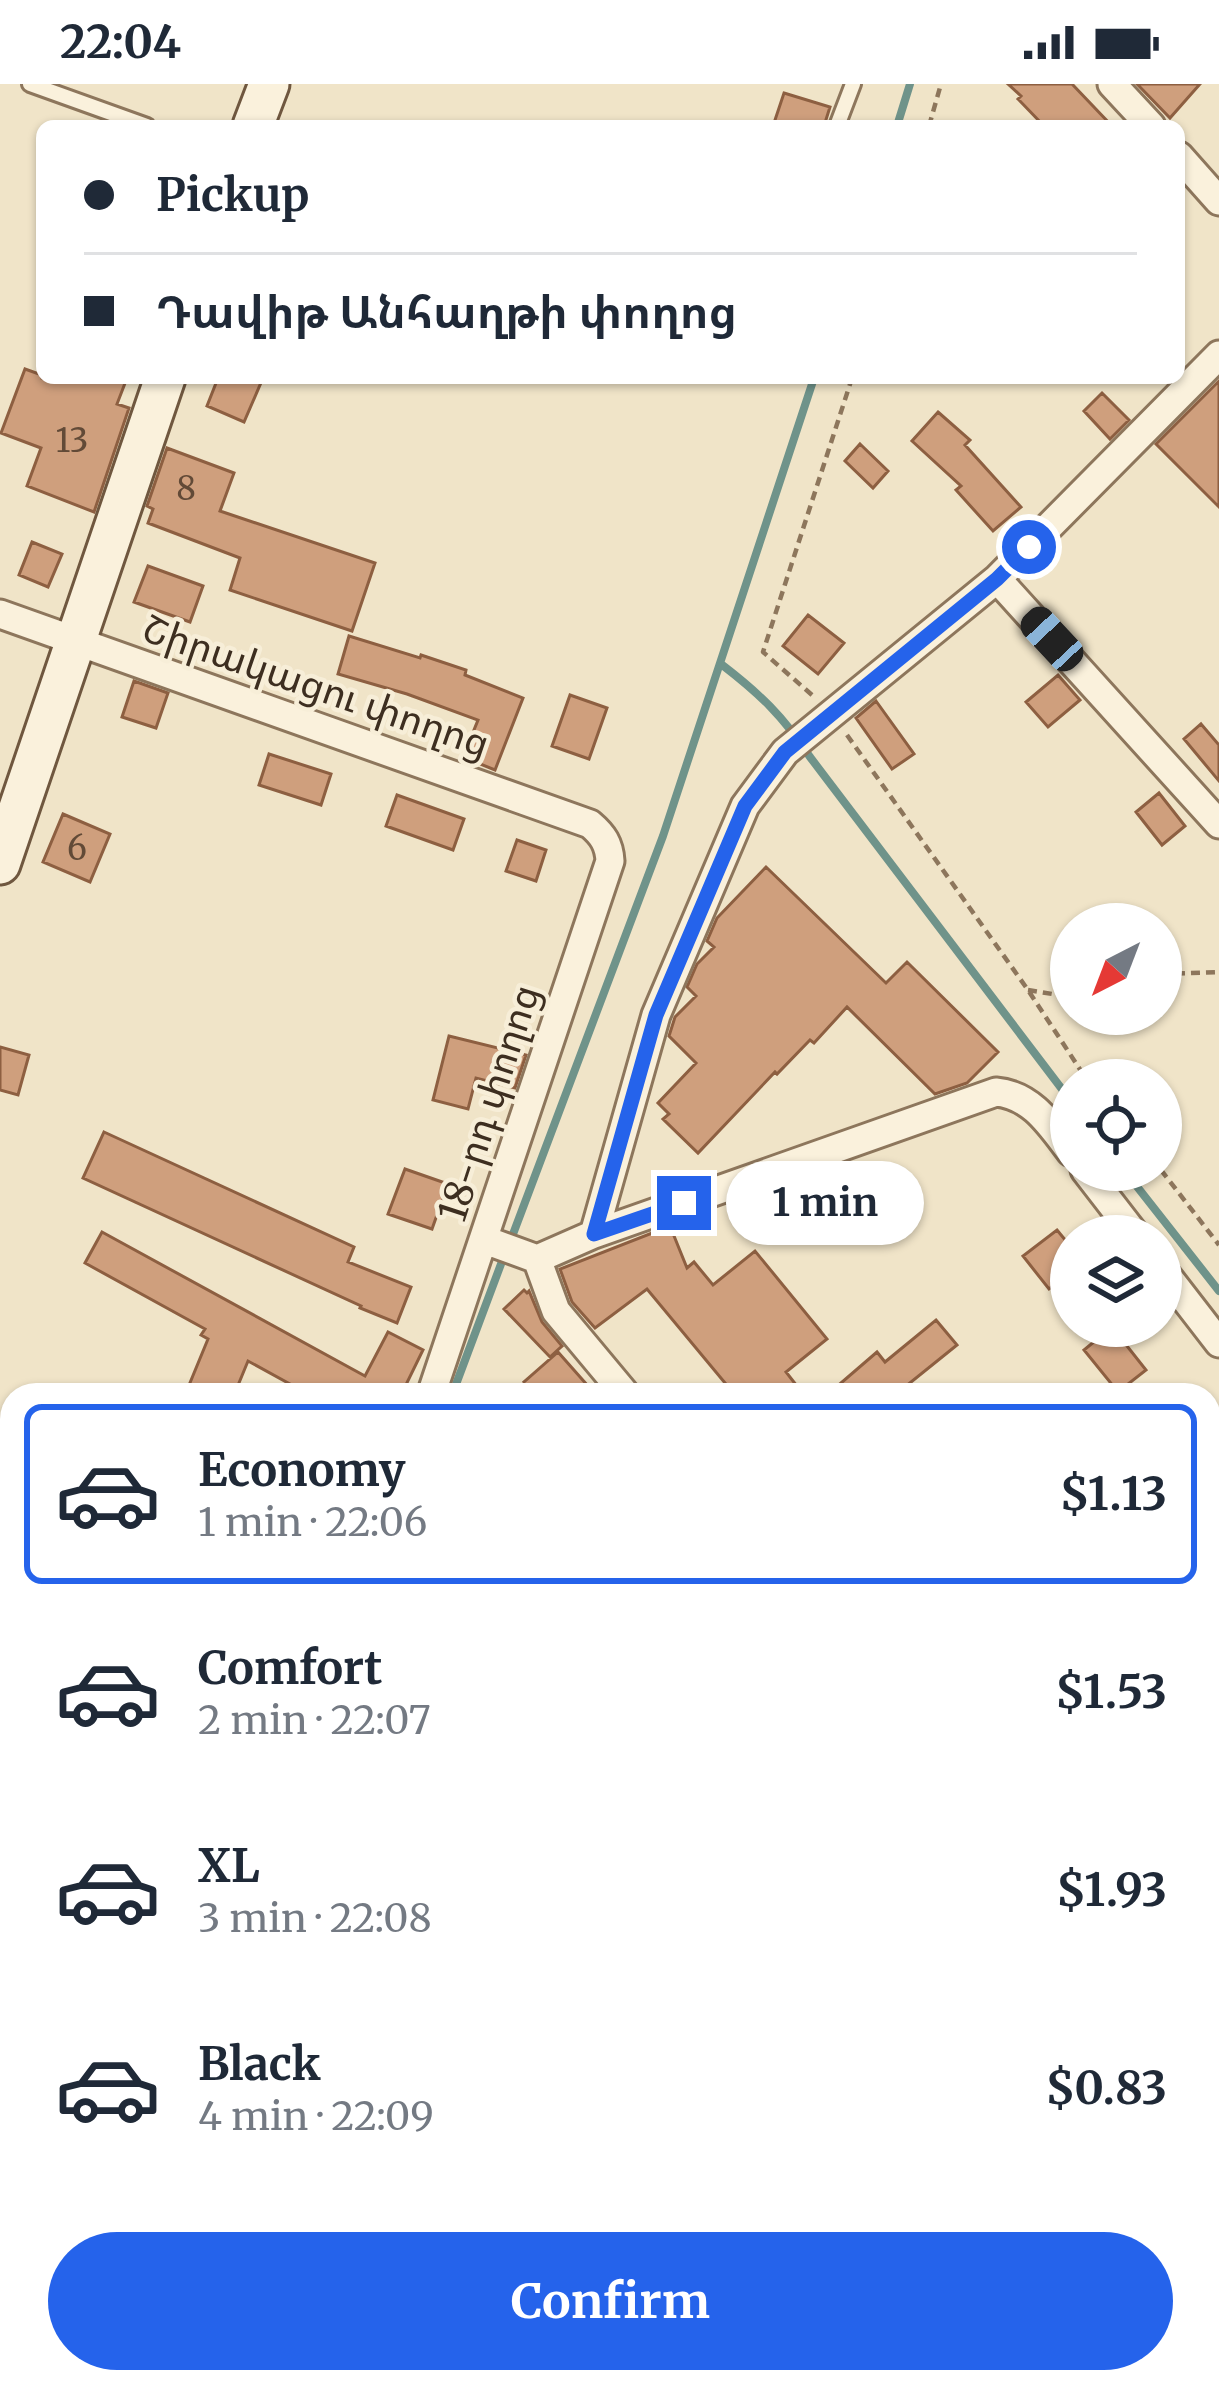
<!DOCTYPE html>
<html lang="en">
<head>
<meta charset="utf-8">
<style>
	:root { --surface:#fff; --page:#f2f2f3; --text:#1f2937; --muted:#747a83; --line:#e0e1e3; --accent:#2563eb }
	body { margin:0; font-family:Merriweather,"Noto Sans Armenian",serif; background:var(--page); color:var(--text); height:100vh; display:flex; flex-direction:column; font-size:45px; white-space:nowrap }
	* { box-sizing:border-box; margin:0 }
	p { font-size:39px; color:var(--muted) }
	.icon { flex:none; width:66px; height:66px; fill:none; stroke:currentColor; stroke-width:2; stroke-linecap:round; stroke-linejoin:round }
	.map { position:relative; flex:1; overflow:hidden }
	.panel { position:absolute; left:0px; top:1299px; width:1221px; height:1011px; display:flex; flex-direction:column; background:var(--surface); border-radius:36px 36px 0 0; box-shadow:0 3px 9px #0004 }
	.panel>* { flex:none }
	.banner { position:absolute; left:36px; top:36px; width:1149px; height:264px; border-radius:18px; box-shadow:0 3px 9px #0004; display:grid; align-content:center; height:264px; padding:0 48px; background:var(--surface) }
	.needle { width:78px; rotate:222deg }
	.tools { position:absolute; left:1050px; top:819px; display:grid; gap:24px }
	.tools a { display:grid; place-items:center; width:132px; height:132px; border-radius:50%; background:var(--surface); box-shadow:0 3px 9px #0004; font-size:60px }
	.end { position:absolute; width:54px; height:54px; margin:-27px; border:15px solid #2563eb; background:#fff; box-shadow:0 0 0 6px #fff }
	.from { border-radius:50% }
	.bubble { position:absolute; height:84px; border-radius:42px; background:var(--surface); box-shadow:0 3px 9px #0004; font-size:39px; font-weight:700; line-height:84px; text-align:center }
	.car { position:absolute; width:36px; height:72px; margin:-36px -18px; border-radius:15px; box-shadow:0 0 9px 3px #0007; background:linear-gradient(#222 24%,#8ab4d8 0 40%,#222 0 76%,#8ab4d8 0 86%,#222 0) }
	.banner b { display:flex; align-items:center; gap:42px; height:114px; font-size:45px }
	.banner b+b { border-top:3px solid var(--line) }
	.banner i { width:30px; height:30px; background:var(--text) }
	ul { padding:21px 0 0; list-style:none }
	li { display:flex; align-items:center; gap:36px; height:180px; margin:0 24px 18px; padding:0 24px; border:6px solid transparent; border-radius:18px }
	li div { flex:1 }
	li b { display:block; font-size:45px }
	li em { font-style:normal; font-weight:700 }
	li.active { border-color:var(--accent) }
	li>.icon { width:108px; height:108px; stroke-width:1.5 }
	.primary-button { display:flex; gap:24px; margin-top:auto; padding:24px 48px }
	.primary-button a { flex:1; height:138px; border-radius:72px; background:var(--accent); color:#fff; font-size:48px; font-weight:700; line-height:138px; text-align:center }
	.status { display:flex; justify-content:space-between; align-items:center; height:84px; padding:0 60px; background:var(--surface); direction:ltr }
	.status svg { height:33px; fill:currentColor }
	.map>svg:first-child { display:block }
</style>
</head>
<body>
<div class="status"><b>22:04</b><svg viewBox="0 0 49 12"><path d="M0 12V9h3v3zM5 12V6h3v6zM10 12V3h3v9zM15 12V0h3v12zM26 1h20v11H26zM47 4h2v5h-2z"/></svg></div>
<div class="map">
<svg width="1219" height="2308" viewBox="0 0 1219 2308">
	<rect width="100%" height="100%" fill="#f0e4c8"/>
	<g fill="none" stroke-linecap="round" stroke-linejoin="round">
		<path stroke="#6f938a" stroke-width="8" d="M 897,42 L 910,0
			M 721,580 C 760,610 783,632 810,673 L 1071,1017
			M 1124,1086 L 1219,1207
			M 510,1158 L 663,752 L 814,294
			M 452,1311 L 504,1172"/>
	</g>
	<path fill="#cf9f7d" stroke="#8d5f41" stroke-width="3" d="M 1008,0 L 1072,0 L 1112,42 L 1044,42 L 1018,15 L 1021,12 Z
		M 1137,0 L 1200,0 L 1170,34 Z
		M 784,9 L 830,23 L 824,42 L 773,42 Z
		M 25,285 L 42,291 L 42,294 L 127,294 L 117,320 L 129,324 L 94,428 L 27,402 L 41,364 L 1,349 Z
		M 218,294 L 263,294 L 244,338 L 207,322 Z
		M 1219,297 L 1219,423 L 1156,360 Z
		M 1102,309 L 1129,336 L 1110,355 L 1084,327 Z
		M 938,328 L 970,356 L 965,361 L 1021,423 L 993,447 L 956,406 L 961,402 L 912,357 Z
		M 860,360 L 888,387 L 873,404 L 845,377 Z
		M 167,364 L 234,389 L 220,427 L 375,479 L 352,547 L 230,506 L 240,474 L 148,439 L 153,425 L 147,422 Z
		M 32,458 L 62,470 L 48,503 L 19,491 Z
		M 148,482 L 203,502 L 190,538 L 134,518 Z
		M 808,531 L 844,559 L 818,590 L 783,562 Z
		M 349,552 L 420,574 L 421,571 L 466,586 L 465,591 L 523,614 L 495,686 L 463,673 L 478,636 L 407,610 L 338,590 Z
		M 1058,591 L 1080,616 L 1048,643 L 1026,618 Z
		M 134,597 L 168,609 L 156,644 L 122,633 Z
		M 570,611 L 607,624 L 589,675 L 552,662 Z
		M 876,617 L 914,670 L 892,685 L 856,634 Z
		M 1201,640 L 1219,661 L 1219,697 L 1184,655 Z
		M 269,670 L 331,690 L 321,721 L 259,701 Z
		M 1159,709 L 1185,742 L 1162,761 L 1136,728 Z
		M 397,711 L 464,735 L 453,766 L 386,742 Z
		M 63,730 L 110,750 L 90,798 L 43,778 Z
		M 517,756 L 546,766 L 536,797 L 506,787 Z
		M 766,783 L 886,899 L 907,878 L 998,968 L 967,999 L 935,1010 L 847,923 L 814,959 L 810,956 L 777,990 L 775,988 L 698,1069 L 663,1035 L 669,1030 L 658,1019 L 696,979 L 669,952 L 675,933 L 696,912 L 687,903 L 697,880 L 714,863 L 707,857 L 717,834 Z
		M 449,952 L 526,971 L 515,1004 L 476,994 L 468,1025 L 433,1016 Z
		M 0,963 L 29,971 L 18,1011 L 0,1006 Z
		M 104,1048 L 354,1163 L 348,1178 L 411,1203 L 397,1239 L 360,1224 L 361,1222 L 83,1094 Z
		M 405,1085 L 448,1100 L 432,1145 L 388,1130 Z
		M 670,1142 L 687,1184 L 694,1178 L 713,1201 L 755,1167 L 827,1255 L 786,1288 L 804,1311 L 735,1311 L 647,1205 L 595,1244 L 572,1218 L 560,1185 Z
		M 1057,1146 L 1071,1163 L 1071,1188 L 1049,1205 L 1023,1172 Z
		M 102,1148 L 365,1292 L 388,1248 L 423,1266 L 401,1311 L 310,1311 L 248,1277 L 234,1311 L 185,1311 L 208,1255 L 201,1251 L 205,1245 L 85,1179 Z
		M 524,1206 L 527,1209 L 529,1207 L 542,1238 L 562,1262 L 550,1273 L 504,1225 Z
		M 936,1236 L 957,1261 L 895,1311 L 827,1311 L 877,1268 L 885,1278 Z
		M 1112,1243 L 1146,1286 L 1118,1308 L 1084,1266 Z
		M 558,1268 L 596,1311 L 535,1311 L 524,1298 Z"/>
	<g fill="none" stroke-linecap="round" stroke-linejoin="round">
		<defs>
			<path id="lane" d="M 30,0 L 147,42
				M 837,42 L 853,0
				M 12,1609 L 12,1612
				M 0,2259 L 12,2247"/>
			<path id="street" d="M 1112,0 L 1151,42
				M 1179,72 L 1219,117
				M 997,495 L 1219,740
				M 0,530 L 590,740 C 603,751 609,760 610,777 L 431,1311
				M 1085,1086 L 1136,1152
				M 594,1150 L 656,931 L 745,722 L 785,668 L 997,495 L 1219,271
				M 485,1156 L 537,1175
				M 537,1175 L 594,1150 L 996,1008 C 1032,1011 1051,1042 1071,1068
				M 537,1175 L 556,1227 L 626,1311
				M 1161,1184 L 1219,1259
				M 1209,2033 L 1219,2046
				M 1209,2156 L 1219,2148
				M 0,2179 L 12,2189
				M 1014,2308 L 1027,2298"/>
			<path id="secondary" d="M 253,42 L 269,0
				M 0,780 L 165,294
				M 0,1502 L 12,1506
				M 789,2298 L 797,2308"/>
		</defs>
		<use href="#lane" stroke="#8d765c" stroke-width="20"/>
		<use href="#street" stroke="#8d765c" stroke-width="33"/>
		<use href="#secondary" stroke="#6f573f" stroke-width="45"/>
		<path stroke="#8d765c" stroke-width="4.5" stroke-dasharray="9 6" stroke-linecap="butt" d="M 929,42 L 941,0
			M 812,611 L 763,568 L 852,294
			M 847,651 L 1028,906 L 1087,996
			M 1161,890 L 1219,888
			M 1028,906 L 1071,913
			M 1161,1086 L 1219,1161"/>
		<use href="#lane" stroke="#faf1dc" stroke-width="14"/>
		<use href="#street" stroke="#faf1dc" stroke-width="27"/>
		<use href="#secondary" stroke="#faf1dc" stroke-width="39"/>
	</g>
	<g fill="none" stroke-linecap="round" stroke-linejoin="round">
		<path stroke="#2563eb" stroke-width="15" d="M 684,1119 L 594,1150 L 656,931 L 745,722 L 785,668 L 997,495 L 1029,463"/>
	</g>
	<g text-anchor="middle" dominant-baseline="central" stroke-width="9" stroke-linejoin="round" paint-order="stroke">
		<g font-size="33" fill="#624a37">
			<text x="72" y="356">13</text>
			<text x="186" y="404">8</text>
			<text x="77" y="764">6</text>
		</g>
		<g font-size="39" fill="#3d2e20" stroke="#f7eed8">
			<text transform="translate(316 602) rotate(19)">Շիրակացու փողոց</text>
			<text transform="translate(489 1019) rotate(-72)">18-րդ փողոց</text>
		</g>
	</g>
</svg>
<div class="tools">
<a><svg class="needle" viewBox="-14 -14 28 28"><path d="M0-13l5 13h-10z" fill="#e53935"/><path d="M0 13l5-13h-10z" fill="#747a83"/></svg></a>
<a><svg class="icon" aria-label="locate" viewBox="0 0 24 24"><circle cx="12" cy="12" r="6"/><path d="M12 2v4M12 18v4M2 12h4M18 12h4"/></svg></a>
<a><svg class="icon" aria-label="layers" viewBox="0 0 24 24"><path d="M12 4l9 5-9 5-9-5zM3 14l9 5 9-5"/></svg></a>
</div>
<i class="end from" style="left:1029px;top:463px"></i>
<i class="end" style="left:684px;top:1119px"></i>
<div class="bubble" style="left:726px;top:1077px;width:198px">1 min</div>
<i class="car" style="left:1052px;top:555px;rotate:317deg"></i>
<div class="banner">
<b><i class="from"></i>Pickup</b>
<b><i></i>Դավիթ Անհաղթի փողոց</b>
</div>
<section class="panel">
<ul>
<li class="active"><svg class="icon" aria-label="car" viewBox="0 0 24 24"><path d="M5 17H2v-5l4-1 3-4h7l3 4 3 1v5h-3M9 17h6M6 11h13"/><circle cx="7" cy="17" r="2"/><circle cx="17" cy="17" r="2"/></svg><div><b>Economy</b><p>1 min · 22:06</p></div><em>$1.13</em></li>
<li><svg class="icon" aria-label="car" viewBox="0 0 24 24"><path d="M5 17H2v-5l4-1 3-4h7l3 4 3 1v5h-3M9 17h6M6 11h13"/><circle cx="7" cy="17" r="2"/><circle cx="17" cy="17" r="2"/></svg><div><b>Comfort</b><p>2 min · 22:07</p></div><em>$1.53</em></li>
<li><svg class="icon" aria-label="car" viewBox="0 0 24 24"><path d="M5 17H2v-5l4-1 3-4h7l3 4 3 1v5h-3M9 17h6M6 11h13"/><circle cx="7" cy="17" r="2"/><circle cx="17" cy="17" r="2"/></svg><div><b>XL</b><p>3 min · 22:08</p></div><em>$1.93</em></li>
<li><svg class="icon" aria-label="car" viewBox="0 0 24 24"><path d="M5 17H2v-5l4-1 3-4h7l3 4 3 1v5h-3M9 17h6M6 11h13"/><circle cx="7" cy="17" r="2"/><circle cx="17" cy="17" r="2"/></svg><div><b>Black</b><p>4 min · 22:09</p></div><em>$0.83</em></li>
</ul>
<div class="primary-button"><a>Confirm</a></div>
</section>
</div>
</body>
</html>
